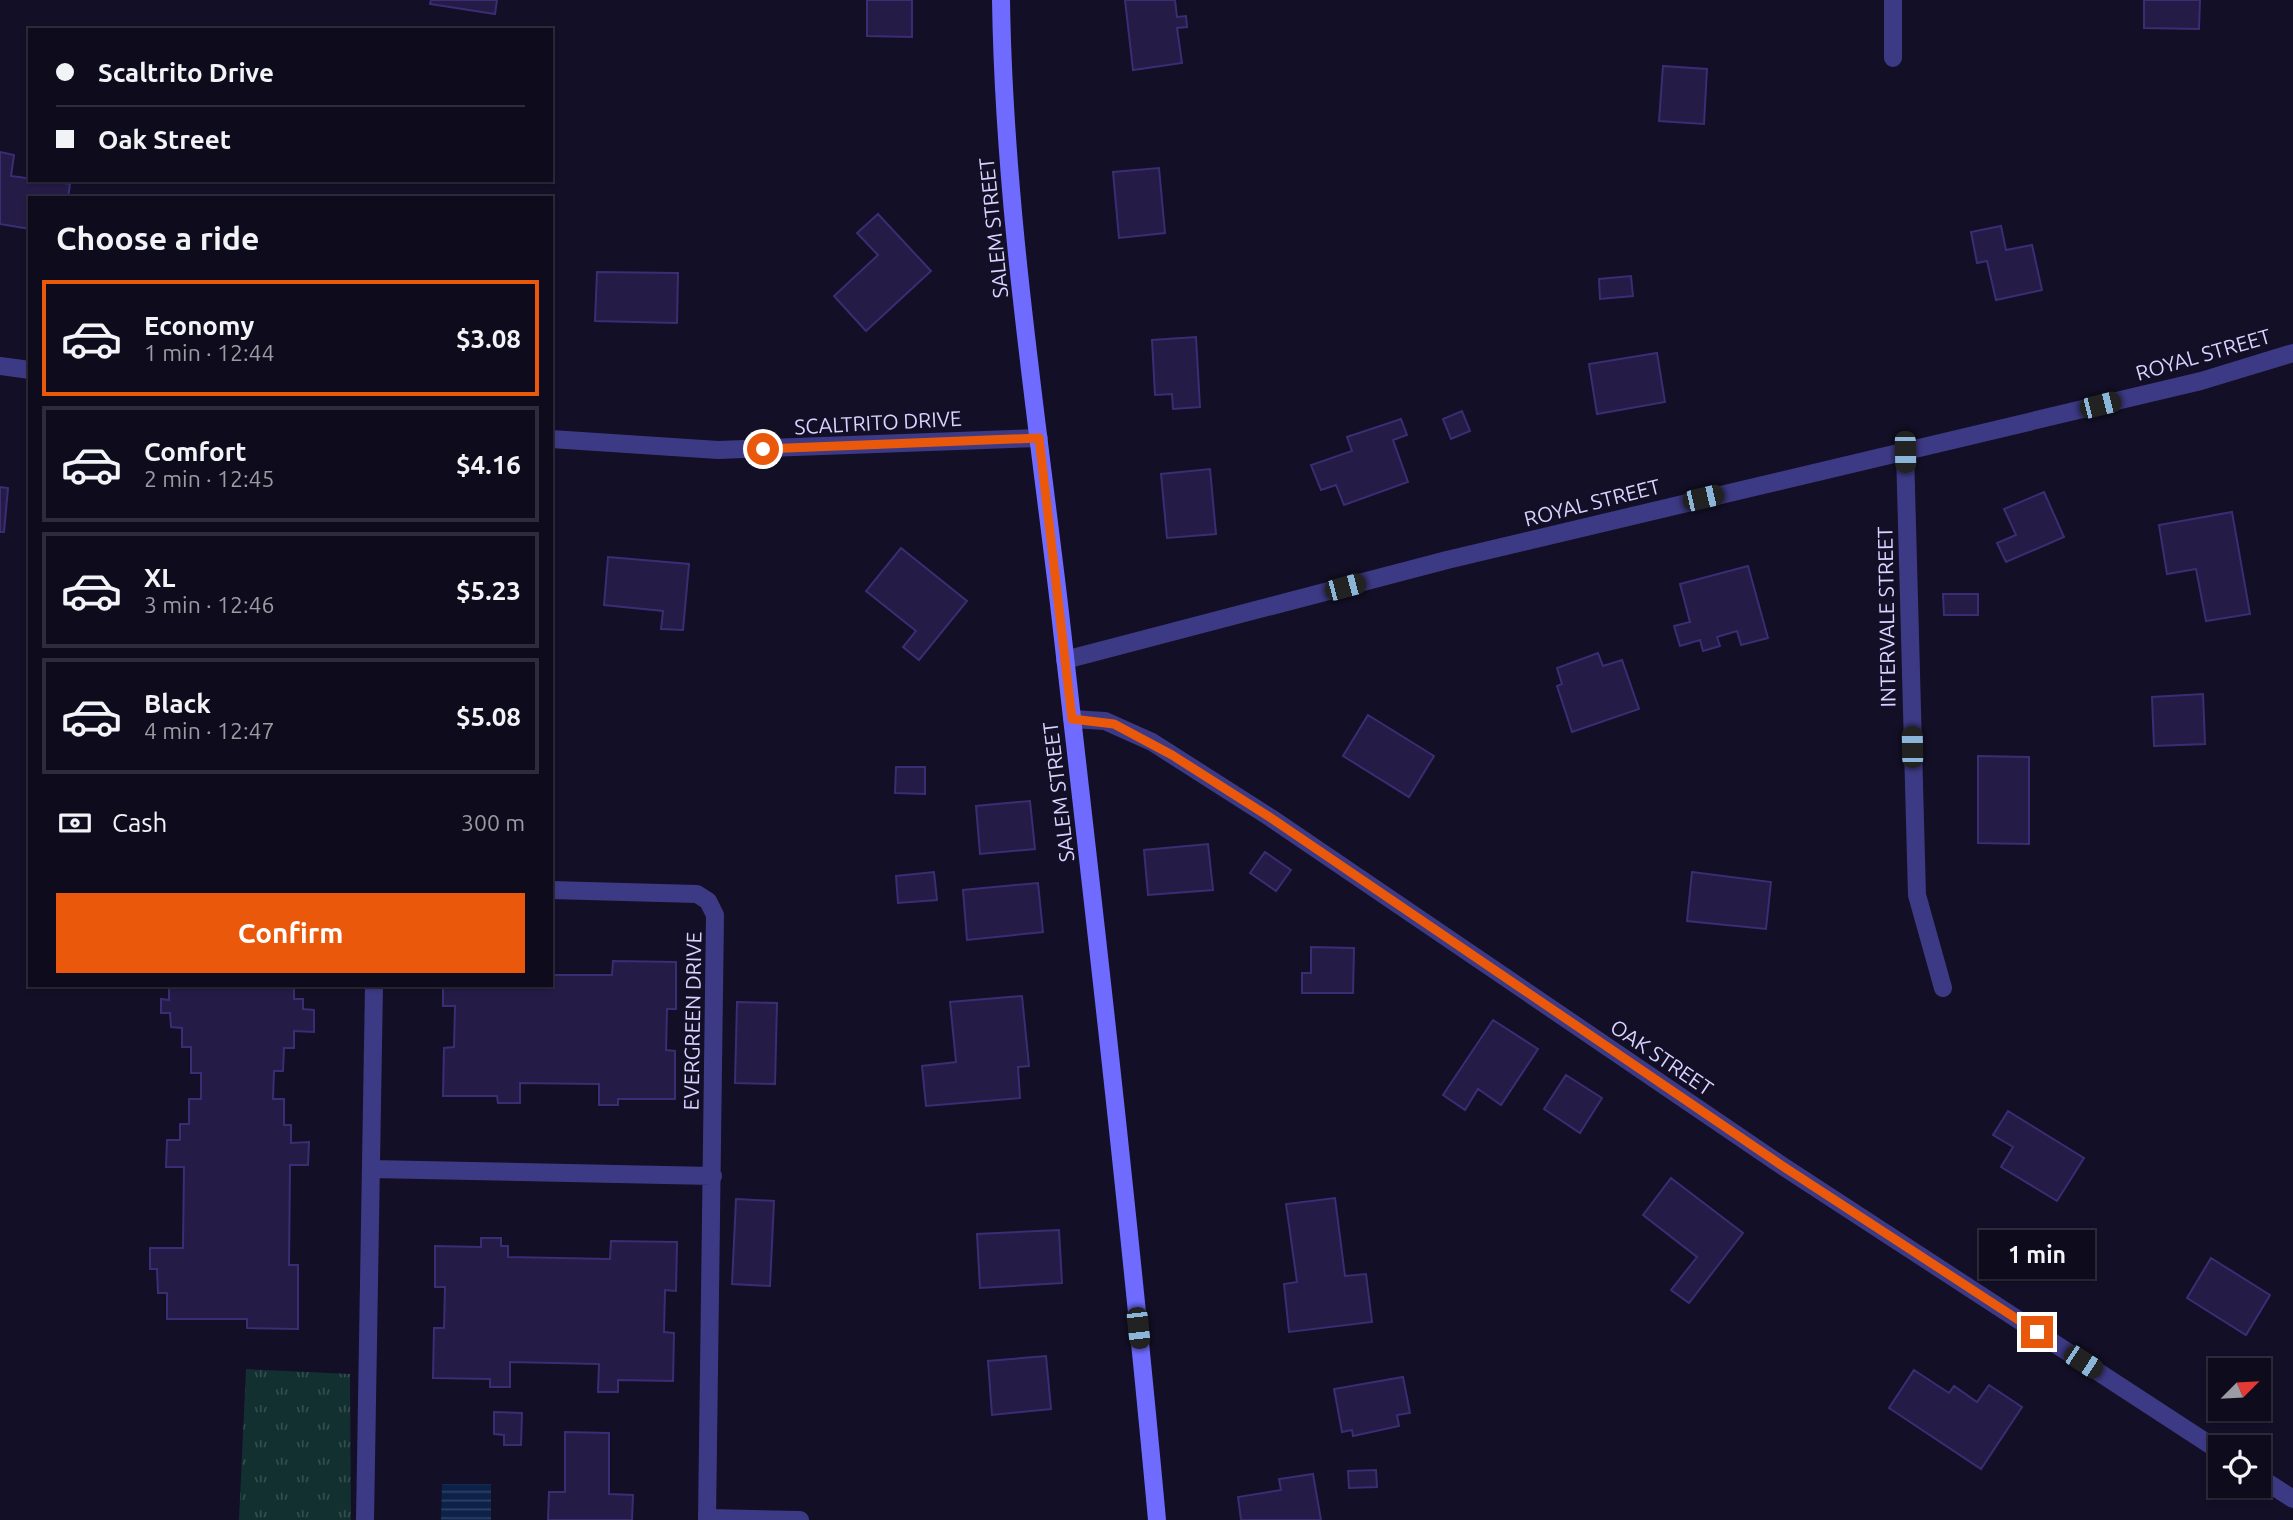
<!DOCTYPE html>
<html lang="en">
<head>
<meta charset="utf-8">
<style>
	:root { --surface:#0e0b1c; --page:#171425; --text:#f1f3f6; --muted:#9b9ba3; --line:#2e2b3b; --accent:#ea580c }
	body { margin:0; font-family:Ubuntu,sans-serif; background:var(--page); color:var(--text); height:100vh; display:flex; flex-direction:column; font-size:26px; white-space:nowrap }
	* { box-sizing:border-box; margin:0 }
	p { font-size:23px; color:var(--muted) }
	.icon { flex:none; width:38px; height:38px; fill:none; stroke:currentColor; stroke-width:2; stroke-linecap:round; stroke-linejoin:round }
	.map { position:relative; flex:1; overflow:hidden }
	.details { position:absolute; left:28px; top:196px; width:525px; height:791px; display:flex; flex-direction:column; background:var(--surface); border-radius:0px; box-shadow:0 2px 5px #0004,0 0 0 2px var(--line) }
	.details>* { flex:none }
	.guide { position:absolute; left:28px; top:28px; width:525px; height:154px; border-radius:0px; box-shadow:0 2px 5px #0004,0 0 0 2px var(--line); display:grid; align-content:center; height:154px; padding:0 28px; background:var(--surface) }
	.needle { width:46px; rotate:66deg }
	.buttons { position:absolute; left:2208px; top:1358px; display:grid; gap:14px }
	.buttons a { display:grid; place-items:center; width:63px; height:63px; border-radius:0px; background:var(--surface); box-shadow:0 2px 5px #0004,0 0 0 2px var(--line); font-size:35px }
	.end { position:absolute; width:32px; height:32px; margin:-16px; border:9px solid #ea580c; background:#fff; box-shadow:0 0 0 4px #fff }
	.from { border-radius:50% }
	.bubble { position:absolute; height:49px; border-radius:0px; background:var(--surface); box-shadow:0 2px 5px #0004,0 0 0 2px var(--line); font-size:23px; font-weight:700; line-height:49px; text-align:center }
	.car { position:absolute; width:21px; height:42px; margin:-21px -10px; border-radius:9px; box-shadow:0 0 5px 2px #0007; background:linear-gradient(#222 24%,#8ab4d8 0 40%,#222 0 76%,#8ab4d8 0 86%,#222 0) }
	.guide b { display:flex; align-items:center; gap:24px; height:66px; font-size:26px }
	.guide b+b { border-top:2px solid var(--line) }
	.guide i { width:18px; height:18px; background:var(--text) }
	ul { padding:0; list-style:none }
	li { display:flex; align-items:center; gap:21px; height:116px; margin:0 14px 10px; padding:0 14px; border:4px solid var(--line); border-radius:0px }
	li div { flex:1 }
	li b { display:block; font-size:26px }
	li em { font-style:normal; font-weight:700 }
	li.current { border-color:var(--accent) }
	li>.icon { width:63px; height:63px; stroke-width:1.5 }
	h2 { padding:0 28px; font-size:32px; line-height:84px }
	.pay { display:flex; align-items:center; gap:18px; height:77px; padding:0 28px; font-size:26px }
	.pay p { margin-inline-start:auto }
	.action { display:flex; gap:14px; margin-top:auto; padding:14px 28px }
	.action a { flex:1; height:80px; border-radius:0px; background:var(--accent); color:#fff; font-size:28px; font-weight:700; line-height:80px; text-align:center }
	.map>svg:first-child { display:block }
</style>
</head>
<body>
<div class="map">
<svg width="2293" height="1520" viewBox="0 0 2293 1520">
	<defs>
		<pattern id="grass-tufts" width="24" height="20" patternUnits="userSpaceOnUse" patternTransform="scale(1.75)"><rect width="24" height="20" fill="#12302f"/><path d="M3 7l-1-3M5 7V3M7 7l1-3M15 17l-1-3M17 17v-4M19 17l1-3" fill="none" stroke="#344d4e"/></pattern>
		<pattern id="water-rules" width="6" height="5" patternUnits="userSpaceOnUse" patternTransform="scale(1.75)"><rect width="6" height="5" fill="#0c2248"/><path d="M0 2.5h6" fill="none" stroke="#2f4163"/></pattern>
	</defs>
	<rect width="100%" height="100%" fill="#130f26"/>
	<path fill="url(#grass-tufts)" d="M 246,1369 L 350,1374 L 351,1520 L 239,1520 Z"/>
	<path fill="url(#water-rules)" d="M 442,1484 L 491,1484 L 491,1520 L 441,1520 Z"/>
	<path fill="#241b47" stroke="#3b2d73" stroke-width="2" d="M 431,0 L 497,0 L 495,14 L 430,4 Z
		M 867,0 L 912,0 L 912,37 L 867,36 Z
		M 1125,0 L 1175,0 L 1177,17 L 1186,16 L 1187,27 L 1177,28 L 1182,63 L 1133,70 Z
		M 2144,0 L 2200,0 L 2199,29 L 2144,28 Z
		M 1663,66 L 1707,69 L 1704,124 L 1659,121 Z
		M 0,152 L 14,155 L 11,176 L 70,184 L 68,198 L 30,198 L 30,229 L 0,224 Z
		M 1159,168 L 1165,233 L 1119,238 L 1113,172 Z
		M 878,214 L 931,271 L 866,331 L 834,296 L 878,255 L 857,233 Z
		M 2001,226 L 2006,250 L 2032,245 L 2042,290 L 1996,300 L 1987,261 L 1977,263 L 1971,232 Z
		M 597,272 L 678,273 L 677,323 L 595,321 Z
		M 1631,276 L 1633,296 L 1600,299 L 1599,279 Z
		M 1196,337 L 1200,407 L 1173,409 L 1172,394 L 1155,395 L 1152,340 Z
		M 1657,353 L 1665,402 L 1597,414 L 1589,364 Z
		M 1462,411 L 1470,431 L 1451,439 L 1443,419 Z
		M 1401,419 L 1407,435 L 1393,440 L 1408,482 L 1344,505 L 1336,485 L 1321,490 L 1311,465 L 1352,451 L 1347,437 Z
		M 1210,469 L 1216,534 L 1167,538 L 1161,474 Z
		M 0,487 L 8,488 L 4,532 L 0,532 Z
		M 2044,492 L 2064,537 L 2006,562 L 1997,543 L 2016,535 L 2004,509 Z
		M 2232,512 L 2250,614 L 2206,621 L 2196,569 L 2167,574 L 2159,525 Z
		M 901,548 L 967,601 L 919,660 L 903,647 L 916,631 L 866,591 Z
		M 608,557 L 689,564 L 683,630 L 661,629 L 663,611 L 604,605 Z
		M 1748,566 L 1768,638 L 1741,645 L 1737,631 L 1717,637 L 1720,646 L 1703,651 L 1700,640 L 1680,646 L 1674,626 L 1690,622 L 1680,584 Z
		M 1943,594 L 1978,594 L 1978,615 L 1944,615 Z
		M 1598,653 L 1603,666 L 1622,660 L 1639,709 L 1572,732 L 1557,686 L 1562,684 L 1557,668 Z
		M 2203,694 L 2205,744 L 2154,746 L 2152,697 Z
		M 1368,715 L 1434,756 L 1409,797 L 1343,756 Z
		M 1978,756 L 2029,757 L 2029,844 L 1978,843 Z
		M 896,767 L 925,767 L 925,794 L 895,793 Z
		M 1030,801 L 1035,849 L 980,854 L 976,806 Z
		M 1208,844 L 1213,890 L 1148,895 L 1144,850 Z
		M 1265,852 L 1291,870 L 1276,891 L 1250,873 Z
		M 934,872 L 937,900 L 898,903 L 896,876 Z
		M 1692,872 L 1771,882 L 1766,929 L 1687,921 Z
		M 1038,883 L 1043,932 L 967,940 L 963,890 Z
		M 1311,947 L 1354,948 L 1353,993 L 1302,993 L 1302,973 L 1311,973 Z
		M 613,961 L 676,962 L 676,1009 L 667,1009 L 666,1050 L 675,1051 L 675,1099 L 618,1099 L 618,1105 L 599,1105 L 599,1084 L 520,1083 L 520,1103 L 498,1103 L 497,1096 L 443,1096 L 444,1048 L 454,1047 L 455,1006 L 443,1006 L 443,985 L 551,985 L 551,975 L 612,975 Z
		M 169,985 L 294,985 L 294,999 L 303,999 L 303,1009 L 314,1010 L 314,1032 L 294,1031 L 294,1048 L 284,1048 L 283,1071 L 274,1071 L 273,1099 L 284,1099 L 284,1125 L 291,1125 L 291,1143 L 309,1142 L 308,1165 L 290,1165 L 289,1265 L 298,1265 L 298,1329 L 247,1328 L 247,1319 L 167,1319 L 167,1293 L 158,1293 L 157,1269 L 150,1269 L 150,1248 L 183,1248 L 184,1167 L 166,1167 L 167,1140 L 180,1140 L 180,1124 L 189,1124 L 189,1099 L 201,1099 L 201,1073 L 191,1073 L 191,1047 L 182,1047 L 182,1028 L 171,1027 L 170,1013 L 161,1013 L 161,999 L 169,1000 Z
		M 1022,996 L 1029,1066 L 1018,1067 L 1020,1098 L 926,1106 L 922,1066 L 956,1062 L 950,1002 Z
		M 737,1002 L 777,1003 L 775,1084 L 735,1083 Z
		M 1493,1020 L 1538,1049 L 1501,1105 L 1478,1089 L 1465,1110 L 1443,1095 Z
		M 1566,1075 L 1602,1098 L 1580,1133 L 1544,1109 Z
		M 2008,1111 L 2084,1158 L 2057,1201 L 2001,1167 L 2013,1147 L 1993,1135 Z
		M 1671,1178 L 1743,1233 L 1689,1303 L 1671,1290 L 1697,1257 L 1643,1215 Z
		M 1335,1198 L 1345,1276 L 1366,1274 L 1372,1322 L 1289,1332 L 1284,1284 L 1297,1282 L 1286,1204 Z
		M 736,1199 L 774,1201 L 770,1286 L 732,1284 Z
		M 1059,1230 L 1062,1283 L 980,1288 L 977,1234 Z
		M 481,1238 L 501,1238 L 501,1246 L 508,1246 L 508,1257 L 610,1259 L 611,1241 L 677,1242 L 676,1291 L 665,1290 L 664,1332 L 674,1333 L 673,1381 L 618,1380 L 618,1392 L 598,1392 L 599,1364 L 510,1362 L 510,1387 L 490,1387 L 490,1379 L 433,1378 L 434,1328 L 444,1328 L 445,1287 L 435,1287 L 435,1246 L 481,1247 Z
		M 2211,1258 L 2270,1295 L 2246,1335 L 2187,1298 Z
		M 1046,1356 L 1051,1409 L 992,1415 L 988,1361 Z
		M 1914,1370 L 1949,1393 L 1954,1386 L 1977,1402 L 1989,1385 L 2022,1407 L 1981,1469 L 1889,1408 Z
		M 1403,1377 L 1410,1413 L 1397,1415 L 1399,1426 L 1353,1436 L 1352,1430 L 1342,1432 L 1334,1389 Z
		M 494,1412 L 522,1413 L 521,1445 L 504,1445 L 504,1435 L 494,1434 Z
		M 565,1432 L 609,1433 L 609,1494 L 633,1495 L 632,1520 L 548,1520 L 549,1492 L 565,1492 Z
		M 1376,1470 L 1377,1487 L 1349,1488 L 1348,1471 Z
		M 1313,1474 L 1321,1520 L 1241,1520 L 1238,1497 L 1281,1490 L 1279,1479 Z"/>
	<g fill="none" stroke-linecap="round" stroke-linejoin="round">
		<path stroke="#3d3a85" stroke-width="18" d="M 1893,0 L 1893,58
			M 0,366 L 30,370
			M 551,439 L 718,450 L 1039,438
			M 1905,451 L 1917,895 L 1943,988
			M 1065,660 L 1447,560 L 2201,381 L 2293,353
			M 1072,719 L 1105,721 L 1152,742 L 1271,818 L 1784,1167 L 2221,1452
			M 551,890 L 697,894 L 708,901 L 715,915 L 707,1520
			M 371,1169 L 713,1176
			M 2259,1477 L 2293,1499
			M 707,1518 L 800,1520
			M 365,1520 L 374,985"/>
		<path stroke="#6f6bff" stroke-width="18" d="M 1001,0 C 1004,202 1035,403 1059,604 C 1094,909 1129,1214 1157,1520"/>
	</g>
	<g fill="none" stroke-linecap="round" stroke-linejoin="round">
		<path stroke="#ea580c" stroke-width="9" d="M 763,449 L 1039,438 L 1072,719 L 1114,724 L 1172,755 L 1271,818 L 1784,1167 L 2037,1332"/>
	</g>
	<g text-anchor="middle" dominant-baseline="central" stroke-width="5" stroke-linejoin="round" paint-order="stroke">
		<g font-size="21" fill="#d9d4ff" stroke="#130f26">
			<text transform="translate(993 228) rotate(-96)">SALEM STREET</text>
			<text transform="translate(2203 354) rotate(-16)">ROYAL STREET</text>
			<text transform="translate(878 422) rotate(-3)">SCALTRITO DRIVE</text>
			<text transform="translate(1592 502) rotate(-14)">ROYAL STREET</text>
			<text transform="translate(1886 617) rotate(-91)">INTERVALE STREET</text>
			<text transform="translate(1058 792) rotate(-97)">SALEM STREET</text>
			<text transform="translate(692 1021) rotate(-89)">EVERGREEN DRIVE</text>
			<text transform="translate(1662 1057) rotate(34)">OAK STREET</text>
		</g>
	</g>
</svg>
<div class="buttons">
<a><svg class="needle" viewBox="-14 -14 28 28"><path d="M0-13l5 13h-10z" fill="#e53935"/><path d="M0 13l5-13h-10z" fill="#9b9ba3"/></svg></a>
<a><svg class="icon" aria-label="locate" viewBox="0 0 24 24"><circle cx="12" cy="12" r="6"/><path d="M12 2v4M12 18v4M2 12h4M18 12h4"/></svg></a>
</div>
<i class="end from" style="left:763px;top:449px"></i>
<i class="end" style="left:2037px;top:1332px"></i>
<div class="bubble" style="left:1979px;top:1230px;width:116px">1 min</div>
<i class="car" style="left:2100px;top:405px;rotate:76deg"></i>
<i class="car" style="left:1905px;top:452px;rotate:179deg"></i>
<i class="car" style="left:1703px;top:498px;rotate:77deg"></i>
<i class="car" style="left:1345px;top:587px;rotate:75deg"></i>
<i class="car" style="left:1912px;top:747px;rotate:359deg"></i>
<i class="car" style="left:1138px;top:1328px;rotate:174deg"></i>
<i class="car" style="left:2083px;top:1362px;rotate:123deg"></i>
<div class="guide">
<b><i class="from"></i>Scaltrito Drive</b>
<b><i></i>Oak Street</b>
</div>
<section class="details">
<h2>Choose a ride</h2>
<ul>
<li class="current"><svg class="icon" aria-label="car" viewBox="0 0 24 24"><path d="M5 17H2v-5l4-1 3-4h7l3 4 3 1v5h-3M9 17h6M6 11h13"/><circle cx="7" cy="17" r="2"/><circle cx="17" cy="17" r="2"/></svg><div><b>Economy</b><p>1 min · 12:44</p></div><em>$3.08</em></li>
<li><svg class="icon" aria-label="car" viewBox="0 0 24 24"><path d="M5 17H2v-5l4-1 3-4h7l3 4 3 1v5h-3M9 17h6M6 11h13"/><circle cx="7" cy="17" r="2"/><circle cx="17" cy="17" r="2"/></svg><div><b>Comfort</b><p>2 min · 12:45</p></div><em>$4.16</em></li>
<li><svg class="icon" aria-label="car" viewBox="0 0 24 24"><path d="M5 17H2v-5l4-1 3-4h7l3 4 3 1v5h-3M9 17h6M6 11h13"/><circle cx="7" cy="17" r="2"/><circle cx="17" cy="17" r="2"/></svg><div><b>XL</b><p>3 min · 12:46</p></div><em>$5.23</em></li>
<li><svg class="icon" aria-label="car" viewBox="0 0 24 24"><path d="M5 17H2v-5l4-1 3-4h7l3 4 3 1v5h-3M9 17h6M6 11h13"/><circle cx="7" cy="17" r="2"/><circle cx="17" cy="17" r="2"/></svg><div><b>Black</b><p>4 min · 12:47</p></div><em>$5.08</em></li>
</ul>
<div class="pay"><svg class="icon" aria-label="cash" viewBox="0 0 24 24"><path d="M3 7h18v10H3z"/><circle cx="12" cy="12" r="2"/></svg>Cash<p>300 m</p></div>
<div class="action"><a>Confirm</a></div>
</section>
</div>
</body>
</html>
